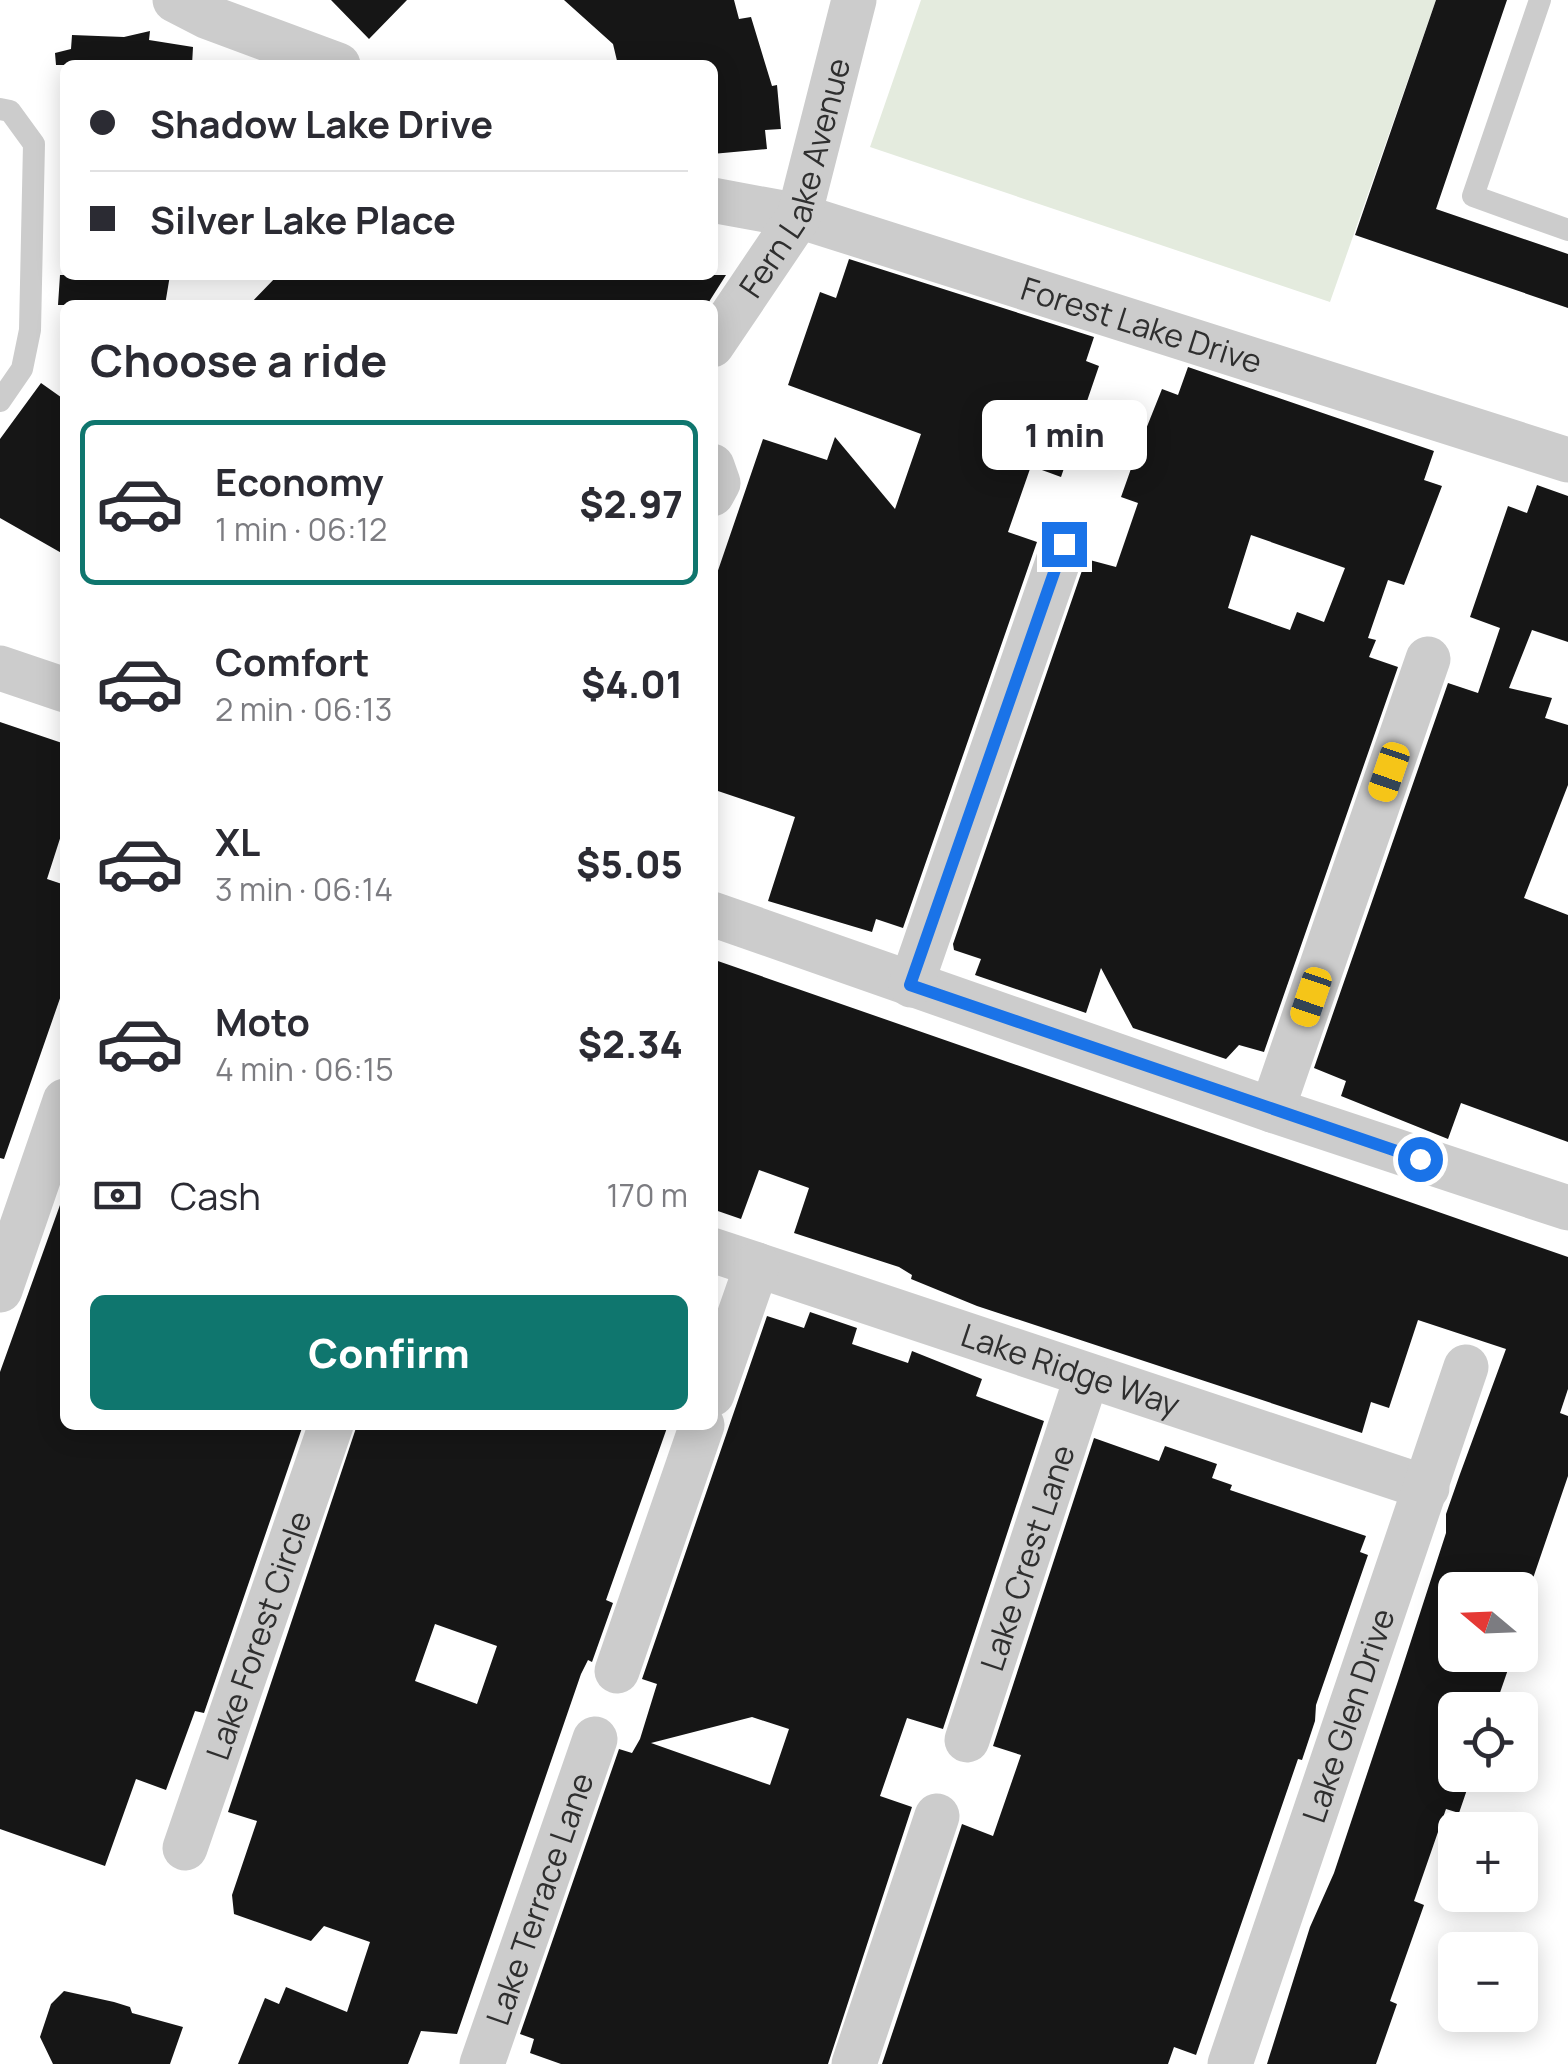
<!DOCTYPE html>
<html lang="en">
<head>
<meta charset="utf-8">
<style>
	:root { --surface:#fff; --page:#f2f2f3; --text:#2b2b33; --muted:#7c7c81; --line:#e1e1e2; --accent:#0f766e }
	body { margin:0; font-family:Manrope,sans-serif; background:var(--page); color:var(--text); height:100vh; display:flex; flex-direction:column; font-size:38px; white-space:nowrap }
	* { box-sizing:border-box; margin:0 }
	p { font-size:32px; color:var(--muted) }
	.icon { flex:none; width:55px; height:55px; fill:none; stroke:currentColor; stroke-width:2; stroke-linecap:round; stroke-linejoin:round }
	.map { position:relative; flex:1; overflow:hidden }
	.drawer { position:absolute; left:60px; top:300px; width:658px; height:1130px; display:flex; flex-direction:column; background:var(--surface); border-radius:15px; box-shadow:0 5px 25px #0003 }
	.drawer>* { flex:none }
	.hud { position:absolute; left:60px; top:60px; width:658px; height:220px; border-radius:15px; box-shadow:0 5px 25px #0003; display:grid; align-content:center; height:220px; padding:0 30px; background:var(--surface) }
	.needle { width:65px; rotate:289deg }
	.controls { position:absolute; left:1438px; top:1572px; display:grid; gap:20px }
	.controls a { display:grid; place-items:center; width:100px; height:100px; border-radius:15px; background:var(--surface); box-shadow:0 5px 25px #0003; font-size:50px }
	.end { position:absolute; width:45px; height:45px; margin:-22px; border:12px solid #1a73e8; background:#fff; box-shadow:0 0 0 5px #fff }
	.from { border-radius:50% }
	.bubble { position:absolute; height:70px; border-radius:15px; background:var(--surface); box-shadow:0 5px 25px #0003; font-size:32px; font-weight:800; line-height:70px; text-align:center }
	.car { position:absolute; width:30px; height:60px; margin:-30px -15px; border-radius:12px; box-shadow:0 0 8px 2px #0007; background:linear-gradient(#f5c518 24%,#345 0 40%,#f5c518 0 76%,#345 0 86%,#f5c518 0) }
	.hud b { display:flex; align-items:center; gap:35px; height:95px; font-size:38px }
	.hud b+b { border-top:2px solid var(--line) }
	.hud i { width:25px; height:25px; background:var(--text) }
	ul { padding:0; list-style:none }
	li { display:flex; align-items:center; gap:30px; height:165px; margin:0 20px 15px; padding:0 10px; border:5px solid transparent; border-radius:15px }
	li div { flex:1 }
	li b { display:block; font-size:38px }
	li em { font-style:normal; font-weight:800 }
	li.current { border-color:var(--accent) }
	li>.icon { width:90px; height:90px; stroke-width:1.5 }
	h2 { padding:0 30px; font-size:45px; line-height:120px }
	.pay { display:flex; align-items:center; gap:25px; height:110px; padding:0 30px; font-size:38px }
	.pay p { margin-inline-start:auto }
	.action { display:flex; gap:20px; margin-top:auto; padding:20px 30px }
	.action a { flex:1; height:115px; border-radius:15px; background:var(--accent); color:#fff; font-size:40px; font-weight:800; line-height:115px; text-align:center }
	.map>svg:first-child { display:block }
</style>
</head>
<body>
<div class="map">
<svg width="1568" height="2064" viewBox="0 0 1568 2064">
	<rect width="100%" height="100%" fill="#fff"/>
	<path fill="#e4ebde" d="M 921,0 L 1436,0 L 1330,302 L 870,147 Z"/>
	<path fill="#161616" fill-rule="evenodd" d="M 331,0 L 407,0 L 369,39 Z
		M 564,0 L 734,0 L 739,19 L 751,17 L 772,86 L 777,85 L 781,129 L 765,130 L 767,149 L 712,154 L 712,65 L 618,65 L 613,44 Z
		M 1436,0 L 1507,0 L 1436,209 L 1568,254 L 1568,308 L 1355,235 Z
		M 150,31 L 149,40 L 193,47 L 192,65 L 56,65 L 55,53 L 71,49 L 72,35 L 124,37 Z
		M 849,259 L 1094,337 L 1086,361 L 1099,366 L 1061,477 L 1031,466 L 1008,532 L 1037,542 L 903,928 L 876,919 L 872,932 L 768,901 L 795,817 L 712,789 L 712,588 L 763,439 L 827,460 L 835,437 L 895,509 L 921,434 L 788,385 L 820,292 L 836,298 Z
		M 60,275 L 170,275 L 165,305 L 58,305 Z
		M 278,275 L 726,275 L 707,305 L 249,305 Z
		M 1188,367 L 1434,451 L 1424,480 L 1442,486 L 1404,585 L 1388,580 L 1368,638 L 1376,640 L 1369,657 L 1398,667 L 1264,1052 L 1239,1045 L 1226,1059 L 1133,1028 L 1101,968 L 1086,1013 L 975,975 L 981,959 L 954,950 L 953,944 L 1086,559 L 1116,567 L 1138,503 L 1121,497 L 1138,449 L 1162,389 L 1178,395 ZM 1251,535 L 1345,568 L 1324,622 L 1297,612 L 1290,630 L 1228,608 Z
		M 41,383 L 65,400 L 65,555 L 0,518 L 0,439 Z
		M 1537,485 L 1568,496 L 1568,642 L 1532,630 L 1509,688 L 1552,698 L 1545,718 L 1568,725 L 1568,785 L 1524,898 L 1568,915 L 1568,1142 L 1461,1103 L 1448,1139 L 1341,1096 L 1346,1081 L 1314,1068 L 1448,683 L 1478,693 L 1500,628 L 1470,617 L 1508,506 L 1527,513 Z
		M 0,722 L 65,744 L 65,823 L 47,879 L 65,885 L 65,984 L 4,1159 L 0,1158 Z
		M 712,959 L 1568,1257 L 1568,1389 L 1560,1413 L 1568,1416 L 1568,1476 L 1529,1590 L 1455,1590 L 1455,1655 L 1513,1655 L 1494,1710 L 1455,1710 L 1455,1775 L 1472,1775 L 1459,1813 L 1446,1809 L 1414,1901 L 1424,1905 L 1390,2001 L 1397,2004 L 1376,2064 L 1267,2064 L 1310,1927 L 1334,1873 L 1398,1681 L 1446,1533 L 1446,1514 L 1460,1474 L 1506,1349 L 1418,1320 L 1389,1408 L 1371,1402 L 1362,1433 L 977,1306 L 911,1279 L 912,1275 L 899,1267 L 794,1233 L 809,1188 L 759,1170 L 741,1219 L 712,1209 Z
		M 60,1205 L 65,1206 L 65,1425 L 303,1425 L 204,1713 L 195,1711 L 166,1790 L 136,1779 L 105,1866 L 0,1829 L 0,1372 Z
		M 810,1312 L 857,1328 L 852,1344 L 908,1363 L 912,1351 L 982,1379 L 976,1396 L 1044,1421 L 943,1729 L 907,1718 L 880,1796 L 912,1807 L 828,2064 L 561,2064 L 530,2053 L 534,2039 L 520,2034 L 619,1749 L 632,1753 L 640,1739 L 657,1684 L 642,1679 L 767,1316 L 804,1328 ZM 752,1717 L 789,1729 L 770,1785 L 651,1743 Z
		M 357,1425 L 668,1425 L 606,1600 L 613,1603 L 592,1662 L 588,1660 L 581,1674 L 457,2034 L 421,2031 L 408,2064 L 238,2064 L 265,1998 L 279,2004 L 286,1987 L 347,2012 L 370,1942 L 324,1926 L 311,1941 L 234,1914 L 232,1895 L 257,1821 L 228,1812 ZM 435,1624 L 497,1646 L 477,1704 L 415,1681 Z
		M 1094,1438 L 1159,1461 L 1165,1446 L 1217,1464 L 1212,1478 L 1232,1485 L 1230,1490 L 1366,1536 L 1360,1552 L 1368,1555 L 1316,1705 L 1315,1721 L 1302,1760 L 1298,1759 L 1196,2055 L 1174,2047 L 1168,2064 L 882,2064 L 962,1824 L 993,1836 L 1021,1755 L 993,1746 Z
		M 64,1991 L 114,2002 L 130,2007 L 132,2013 L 183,2027 L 170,2064 L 53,2064 L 40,2037 L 51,2004 Z"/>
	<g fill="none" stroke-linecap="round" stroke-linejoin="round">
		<path stroke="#ccc" stroke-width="22" d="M 1540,0 L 1473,196 L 1568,230
			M 0,109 L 10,111 L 34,144 L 30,330 L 22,369 L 0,401"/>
		<g stroke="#ccc" stroke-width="45">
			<path d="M 175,0 L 208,17 L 338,65"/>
			<path id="s1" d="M 712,200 L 799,216 L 1568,460"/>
			<path id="s2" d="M 712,345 L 799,216 L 854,0"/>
			<path d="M 712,466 L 718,483 L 712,494"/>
			<path d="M 0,668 L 65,690"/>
			<path d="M 712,914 L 1272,1110 L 1568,1208"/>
			<path d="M 911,985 L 1064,544"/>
			<path d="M 1272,1110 L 1428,659"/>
			<path id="s3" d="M 712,1250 L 1427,1488"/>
			<path d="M 0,1290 L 65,1101"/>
			<path d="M 712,1394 L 757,1265"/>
			<path d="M 617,1671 L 702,1425"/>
			<path id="s4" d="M 967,1740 L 1087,1376"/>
			<path id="s5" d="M 185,1848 L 331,1425"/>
			<path id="s6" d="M 482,2064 L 595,1739"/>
			<path d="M 854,2064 L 937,1816"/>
			<path id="s7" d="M 1230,2064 L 1466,1367"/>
		</g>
	</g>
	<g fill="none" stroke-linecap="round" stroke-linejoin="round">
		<path stroke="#1a73e8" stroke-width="12" d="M 1064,544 L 910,985 L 1420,1159"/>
	</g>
	<g text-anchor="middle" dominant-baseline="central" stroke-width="10" stroke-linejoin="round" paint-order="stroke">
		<g font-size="32" fill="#2f2f2f" stroke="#fff">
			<text stroke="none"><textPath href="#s2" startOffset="190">Fern Lake Avenue</textPath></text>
			<text stroke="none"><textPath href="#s1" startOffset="448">Forest Lake Drive</textPath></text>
			<text stroke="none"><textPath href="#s3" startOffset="378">Lake Ridge Way</textPath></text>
			<text stroke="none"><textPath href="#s4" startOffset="192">Lake Crest Lane</textPath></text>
			<text stroke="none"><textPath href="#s5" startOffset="225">Lake Forest Circle</textPath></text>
			<text stroke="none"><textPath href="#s7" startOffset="368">Lake Glen Drive</textPath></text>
			<text stroke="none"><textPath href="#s6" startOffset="175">Lake Terrace Lane</textPath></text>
		</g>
	</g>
</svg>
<div class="controls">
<a><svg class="needle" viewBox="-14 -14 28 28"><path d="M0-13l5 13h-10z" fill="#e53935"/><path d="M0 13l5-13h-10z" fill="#7c7c81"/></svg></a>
<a><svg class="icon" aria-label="locate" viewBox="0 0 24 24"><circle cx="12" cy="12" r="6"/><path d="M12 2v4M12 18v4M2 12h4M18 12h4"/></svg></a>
<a>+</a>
<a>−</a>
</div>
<i class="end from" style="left:1420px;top:1159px"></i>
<i class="end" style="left:1064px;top:544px"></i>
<div class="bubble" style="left:982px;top:400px;width:165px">1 min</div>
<i class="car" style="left:1389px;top:772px;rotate:199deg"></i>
<i class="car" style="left:1311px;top:997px;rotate:199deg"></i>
<div class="hud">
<b><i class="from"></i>Shadow Lake Drive</b>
<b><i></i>Silver Lake Place</b>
</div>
<section class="drawer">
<h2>Choose a ride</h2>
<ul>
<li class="current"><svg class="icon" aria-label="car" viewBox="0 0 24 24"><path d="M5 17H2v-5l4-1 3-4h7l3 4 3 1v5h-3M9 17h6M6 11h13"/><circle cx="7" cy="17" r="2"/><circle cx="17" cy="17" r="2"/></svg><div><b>Economy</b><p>1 min · 06:12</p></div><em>$2.97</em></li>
<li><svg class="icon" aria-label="car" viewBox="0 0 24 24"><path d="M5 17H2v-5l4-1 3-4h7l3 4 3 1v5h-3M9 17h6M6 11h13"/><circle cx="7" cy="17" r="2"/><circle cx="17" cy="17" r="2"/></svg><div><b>Comfort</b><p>2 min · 06:13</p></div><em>$4.01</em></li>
<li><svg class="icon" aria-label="car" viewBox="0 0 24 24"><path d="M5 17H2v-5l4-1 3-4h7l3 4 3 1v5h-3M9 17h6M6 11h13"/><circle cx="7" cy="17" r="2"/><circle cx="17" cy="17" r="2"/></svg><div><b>XL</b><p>3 min · 06:14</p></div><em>$5.05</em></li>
<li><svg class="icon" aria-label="car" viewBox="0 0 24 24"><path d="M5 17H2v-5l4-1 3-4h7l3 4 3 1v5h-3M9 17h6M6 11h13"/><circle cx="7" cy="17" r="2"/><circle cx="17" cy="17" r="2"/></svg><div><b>Moto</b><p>4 min · 06:15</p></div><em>$2.34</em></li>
</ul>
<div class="pay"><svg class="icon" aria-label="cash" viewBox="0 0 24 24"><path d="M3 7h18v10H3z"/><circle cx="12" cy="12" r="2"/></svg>Cash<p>170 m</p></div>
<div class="action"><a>Confirm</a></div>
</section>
</div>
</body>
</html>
